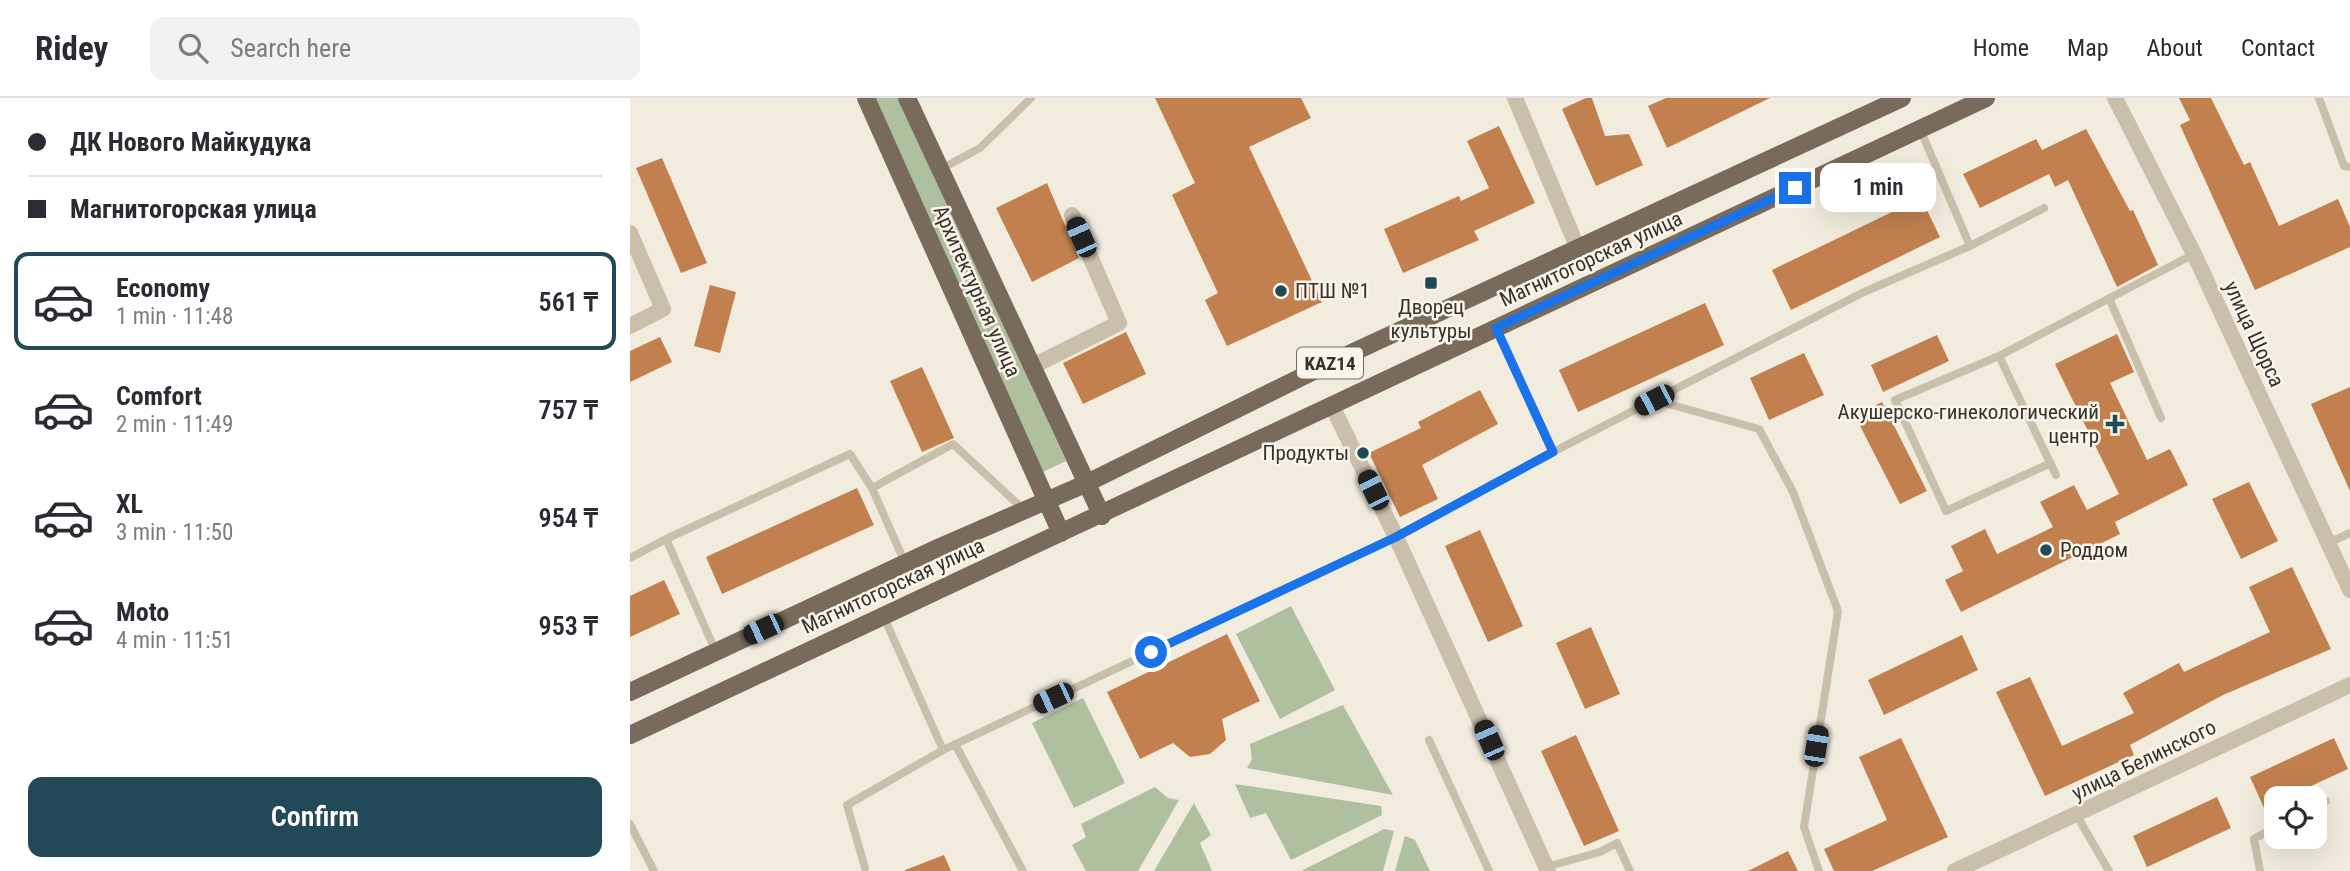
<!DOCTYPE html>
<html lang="en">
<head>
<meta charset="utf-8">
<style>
	:root { --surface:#fff; --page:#f2f2f3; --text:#2b2b33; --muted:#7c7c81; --line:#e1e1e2; --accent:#214958 }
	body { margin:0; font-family:"Roboto Condensed",sans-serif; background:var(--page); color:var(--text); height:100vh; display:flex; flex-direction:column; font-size:26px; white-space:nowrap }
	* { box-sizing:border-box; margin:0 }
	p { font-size:23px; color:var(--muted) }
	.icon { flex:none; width:38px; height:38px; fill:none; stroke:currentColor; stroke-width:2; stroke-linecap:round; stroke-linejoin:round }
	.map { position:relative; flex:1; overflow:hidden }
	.details { display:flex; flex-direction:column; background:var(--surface); width:630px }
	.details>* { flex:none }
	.guide { display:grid; align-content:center; height:154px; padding:0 28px; background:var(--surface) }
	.buttons { position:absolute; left:1634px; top:688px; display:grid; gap:14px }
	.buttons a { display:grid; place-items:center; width:63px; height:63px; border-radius:14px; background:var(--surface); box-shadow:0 7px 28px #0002; font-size:35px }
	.end { position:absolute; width:32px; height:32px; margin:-16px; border:9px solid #1a73e8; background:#fff; box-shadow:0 0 0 4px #fff }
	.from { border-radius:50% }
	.bubble { position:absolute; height:49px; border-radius:14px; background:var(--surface); box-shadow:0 7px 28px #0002; font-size:23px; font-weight:600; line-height:49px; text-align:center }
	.car { position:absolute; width:21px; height:42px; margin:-21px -10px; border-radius:9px; box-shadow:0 0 5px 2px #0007; background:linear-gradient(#222 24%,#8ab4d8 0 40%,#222 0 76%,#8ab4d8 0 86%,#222 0) }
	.guide b { display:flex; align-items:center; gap:24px; height:66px; font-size:26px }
	.guide b+b { border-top:2px solid var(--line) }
	.guide i { width:18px; height:18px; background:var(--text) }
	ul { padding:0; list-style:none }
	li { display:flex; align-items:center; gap:21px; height:98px; margin:0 14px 10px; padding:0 14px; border:4px solid transparent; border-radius:14px }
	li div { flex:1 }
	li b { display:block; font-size:26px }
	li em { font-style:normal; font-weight:600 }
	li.active { border-color:var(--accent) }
	li>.icon { width:63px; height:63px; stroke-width:1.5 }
	.button { display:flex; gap:14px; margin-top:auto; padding:14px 28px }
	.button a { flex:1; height:80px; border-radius:14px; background:var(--accent); color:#fff; font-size:28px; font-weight:600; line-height:80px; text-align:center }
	header { display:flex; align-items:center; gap:42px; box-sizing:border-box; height:98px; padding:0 35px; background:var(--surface); border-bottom:2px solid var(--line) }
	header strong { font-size:33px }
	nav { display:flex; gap:38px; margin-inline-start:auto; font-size:24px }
	.search { width:490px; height:63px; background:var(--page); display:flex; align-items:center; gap:18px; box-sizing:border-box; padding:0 24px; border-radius:14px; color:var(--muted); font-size:26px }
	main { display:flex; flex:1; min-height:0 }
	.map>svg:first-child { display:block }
</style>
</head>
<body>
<header>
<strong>Ridey</strong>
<div class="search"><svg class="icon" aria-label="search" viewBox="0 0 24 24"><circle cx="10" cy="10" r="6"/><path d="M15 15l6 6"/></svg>Search here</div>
<nav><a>Home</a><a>Map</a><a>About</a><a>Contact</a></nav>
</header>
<main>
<section class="details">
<div class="guide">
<b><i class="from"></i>ДК Нового Майкудука</b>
<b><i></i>Магнитогорская улица</b>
</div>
<ul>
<li class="active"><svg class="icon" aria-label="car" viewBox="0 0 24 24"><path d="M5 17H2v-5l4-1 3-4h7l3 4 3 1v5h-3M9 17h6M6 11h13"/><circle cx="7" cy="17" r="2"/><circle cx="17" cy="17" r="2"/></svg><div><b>Economy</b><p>1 min · 11:48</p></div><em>561 ₸</em></li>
<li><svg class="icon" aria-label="car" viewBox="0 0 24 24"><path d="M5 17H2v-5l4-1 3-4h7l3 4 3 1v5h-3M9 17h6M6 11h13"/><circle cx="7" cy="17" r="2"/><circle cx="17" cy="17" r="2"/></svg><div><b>Comfort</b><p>2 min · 11:49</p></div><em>757 ₸</em></li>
<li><svg class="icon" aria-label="car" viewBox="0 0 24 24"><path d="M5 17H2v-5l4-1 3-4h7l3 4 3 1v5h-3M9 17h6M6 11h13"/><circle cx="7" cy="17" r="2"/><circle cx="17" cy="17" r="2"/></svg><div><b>XL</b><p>3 min · 11:50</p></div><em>954 ₸</em></li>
<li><svg class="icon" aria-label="car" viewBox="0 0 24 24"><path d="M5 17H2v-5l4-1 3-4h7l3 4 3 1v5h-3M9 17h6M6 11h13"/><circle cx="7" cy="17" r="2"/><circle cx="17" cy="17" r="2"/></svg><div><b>Moto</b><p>4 min · 11:51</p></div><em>953 ₸</em></li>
</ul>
<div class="button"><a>Confirm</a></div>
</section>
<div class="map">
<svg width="1720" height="773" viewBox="0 0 1720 773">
	<rect width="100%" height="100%" fill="#f2ecde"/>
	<path fill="#afc09f" d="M 241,0 L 268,0 L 436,363 L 413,374 Z
		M 661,508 L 705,592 L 650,621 L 606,536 Z
		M 453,600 L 495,685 L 444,710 L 402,625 Z
		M 713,607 L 763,697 L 617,670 L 622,661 L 620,646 Z
		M 605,686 L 751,708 L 752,717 L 661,762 L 636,715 L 620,720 Z
		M 525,689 L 538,700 L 549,702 L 508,773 L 456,773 L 442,747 L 456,739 L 451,726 Z
		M 564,705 L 581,737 L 570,745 L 582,773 L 524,773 Z
		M 754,731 L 764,733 L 753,773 L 671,773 Z
		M 775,738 L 785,742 L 800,773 L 765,773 Z"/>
	<path fill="#c1804d" d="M 525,0 L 671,0 L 681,20 L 619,49 L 692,204 L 597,248 L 575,202 L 588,195 L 542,97 L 565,85 Z
		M 956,0 L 962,0 L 975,38 L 999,36 L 1013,67 L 966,88 L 932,11 Z
		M 1036,0 L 1140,0 L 1037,50 L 1018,8 Z
		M 1549,0 L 1581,0 L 1614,67 L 1620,64 L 1649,128 L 1708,101 L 1720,129 L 1720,149 L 1625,192 L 1550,27 L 1560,22 Z
		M 869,28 L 905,105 L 844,133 L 849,142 L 773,175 L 754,131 L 829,98 L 831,103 L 859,90 L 837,43 Z
		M 1456,31 L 1500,113 L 1503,112 L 1528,167 L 1487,189 L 1438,82 L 1425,89 L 1419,76 L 1350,110 L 1333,76 L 1406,41 L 1412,52 Z
		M 32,60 L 77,165 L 51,175 L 6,70 Z
		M 417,85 L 449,160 L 402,184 L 366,110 Z
		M 1291,100 L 1310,139 L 1161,212 L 1142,172 Z
		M 80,187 L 106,194 L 90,255 L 64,248 Z
		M 1075,205 L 1094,247 L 948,314 L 929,272 Z
		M 496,234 L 516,276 L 453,306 L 433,265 Z
		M 1487,236 L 1504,274 L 1480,285 L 1517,362 L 1540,351 L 1558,387 L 1485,424 L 1490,436 L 1331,514 L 1315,482 L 1333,473 L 1321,448 L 1355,431 L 1367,456 L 1423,429 L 1410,404 L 1444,387 L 1457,412 L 1489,396 L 1425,266 Z
		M 1307,237 L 1319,263 L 1253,294 L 1241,267 Z
		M 30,239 L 42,264 L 0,284 L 0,253 Z
		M 1174,255 L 1194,297 L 1139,322 L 1120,280 Z
		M 292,269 L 324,340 L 292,354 L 260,283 Z
		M 1720,289 L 1720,393 L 1681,306 Z
		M 850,292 L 868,326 L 792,367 L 808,401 L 770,419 L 739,355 L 791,330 L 788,324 Z
		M 1252,304 L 1297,393 L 1270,406 L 1225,318 Z
		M 1619,384 L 1648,443 L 1611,461 L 1582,401 Z
		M 227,390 L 244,427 L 92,496 L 76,459 Z
		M 850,432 L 893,528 L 858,544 L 815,448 Z
		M 1662,469 L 1701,551 L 1593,597 L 1500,647 L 1504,657 L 1415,698 L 1366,594 L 1400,579 L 1432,648 L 1504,615 L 1493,595 L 1549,565 L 1554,574 L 1640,534 L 1619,489 Z
		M 34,482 L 50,516 L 0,539 L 0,498 Z
		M 961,529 L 990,596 L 955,611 L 926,545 Z
		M 597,536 L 630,603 L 592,621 L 596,642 L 580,656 L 560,659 L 543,645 L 510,661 L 477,594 Z
		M 1332,537 L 1348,572 L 1254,617 L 1238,582 Z
		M 946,637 L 989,733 L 954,748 L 911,653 Z
		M 1271,640 L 1318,739 L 1242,773 L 1204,773 L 1194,751 L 1257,722 L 1229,659 Z
		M 1704,640 L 1718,671 L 1655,700 L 1647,700 L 1647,704 L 1634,710 L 1620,679 Z
		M 1587,699 L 1601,730 L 1517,769 L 1503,738 Z
		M 1158,753 L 1168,773 L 1118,773 Z
		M 314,757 L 321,773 L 275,773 L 275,772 Z"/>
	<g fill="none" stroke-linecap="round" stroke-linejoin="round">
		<path stroke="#cabfab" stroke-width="8" d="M 1689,0 L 1714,68 L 1720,69
			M 311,71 L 350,50 L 401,0
			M 1340,148 L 1414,110
			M 1479,200 L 1531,320
			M 866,230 L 923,354 L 1234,194 L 1340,148 L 1290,31
			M 1369,258 L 1265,302 L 1316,413 L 1421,365
			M 1024,302 L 1129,331 L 1163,394 L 1208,513 L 1174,729 L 1189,773
			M 1426,377 L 1369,258 L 1564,156
			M 1698,445 L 1720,435
			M 0,460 L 36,441
			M 275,465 L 242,390 L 323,346 L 393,411
			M 253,517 L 313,652 L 766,439 L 923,354
			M 86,554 L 36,441 L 220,356 L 242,390
			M 799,642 L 859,773
			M 325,646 L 393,773
			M 1685,708 L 1696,703
			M 1447,718 L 1479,773
			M 0,726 L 24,773
			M 916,769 L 970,754 L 987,745 L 1000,773
			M 235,770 L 217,707 L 313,652
			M 1630,773 L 1624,741 L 1647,728"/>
		<path stroke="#cabfab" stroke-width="16" d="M 885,0 L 948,151
			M 1485,0 L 1564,156 L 1720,492
			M 0,135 L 33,211 L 0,228
			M 401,269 L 489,225 L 442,117
			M 702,308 L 766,439 L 918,773
			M 1325,773 L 1720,587"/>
		<path stroke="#796b5b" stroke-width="18" d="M 236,0 L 431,435
			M 277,0 L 472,418
			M 0,594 L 310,449 L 455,386 L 700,265 L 1272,0
			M 0,637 L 1356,0"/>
	</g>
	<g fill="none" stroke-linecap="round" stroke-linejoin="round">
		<path stroke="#1a73e8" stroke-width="9" d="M 521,554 L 766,439 L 923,354 L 866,230 L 1165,90"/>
	</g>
	<g fill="#214958" stroke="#f9f5eb" stroke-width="2.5">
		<rect x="794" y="178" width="14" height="14" rx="3.5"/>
		<circle cx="651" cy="193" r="7"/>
		<path d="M1481.5 315.5h7v7h7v7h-7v7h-7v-7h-7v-7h7z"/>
		<circle cx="733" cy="355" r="7"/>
		<circle cx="1416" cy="452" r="7"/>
	</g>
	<g text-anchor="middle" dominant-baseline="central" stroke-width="5" stroke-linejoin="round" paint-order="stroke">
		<rect fill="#f9f5eb" stroke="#716c64" stroke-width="2" x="667" y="249.5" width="66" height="31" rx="5"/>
		<g font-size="19" font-weight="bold" fill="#37312a">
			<text x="700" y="265">KAZ14</text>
		</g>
		<g font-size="21" fill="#37312a" stroke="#f9f5eb">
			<text transform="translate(961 161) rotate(-25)">Магнитогорская улица</text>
			<text transform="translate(347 193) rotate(66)">Архитектурная улица</text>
			<text transform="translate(1624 236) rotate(65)">улица Щорса</text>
			<text transform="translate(263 488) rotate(-25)">Магнитогорская улица</text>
			<text transform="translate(1514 662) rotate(-26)">улица Белинского</text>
		</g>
		<g font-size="21" fill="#37312a" stroke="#f9f5eb" text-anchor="start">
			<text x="665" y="193">ПТШ №1</text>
			<text x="801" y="209" text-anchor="middle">Дворец<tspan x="801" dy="24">культуры</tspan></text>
			<text x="1469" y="314" text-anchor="end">Акушерско-гинекологический<tspan x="1469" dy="24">центр</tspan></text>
			<text x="719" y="355" text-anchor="end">Продукты</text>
			<text x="1430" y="452">Роддом</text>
		</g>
	</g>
</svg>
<div class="buttons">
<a><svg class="icon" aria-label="locate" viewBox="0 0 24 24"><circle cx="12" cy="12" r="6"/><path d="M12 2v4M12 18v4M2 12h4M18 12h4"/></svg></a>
</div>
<i class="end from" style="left:521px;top:554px"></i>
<i class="end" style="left:1165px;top:90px"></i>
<div class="bubble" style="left:1190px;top:65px;width:116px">1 min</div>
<i class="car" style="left:451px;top:139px;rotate:336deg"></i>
<i class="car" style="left:1024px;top:302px;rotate:243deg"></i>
<i class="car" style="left:743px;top:392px;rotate:334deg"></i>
<i class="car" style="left:133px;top:531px;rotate:245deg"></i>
<i class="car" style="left:423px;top:600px;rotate:245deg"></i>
<i class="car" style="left:859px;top:642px;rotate:336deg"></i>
<i class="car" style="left:1186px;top:648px;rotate:9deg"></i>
</div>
</main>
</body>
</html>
